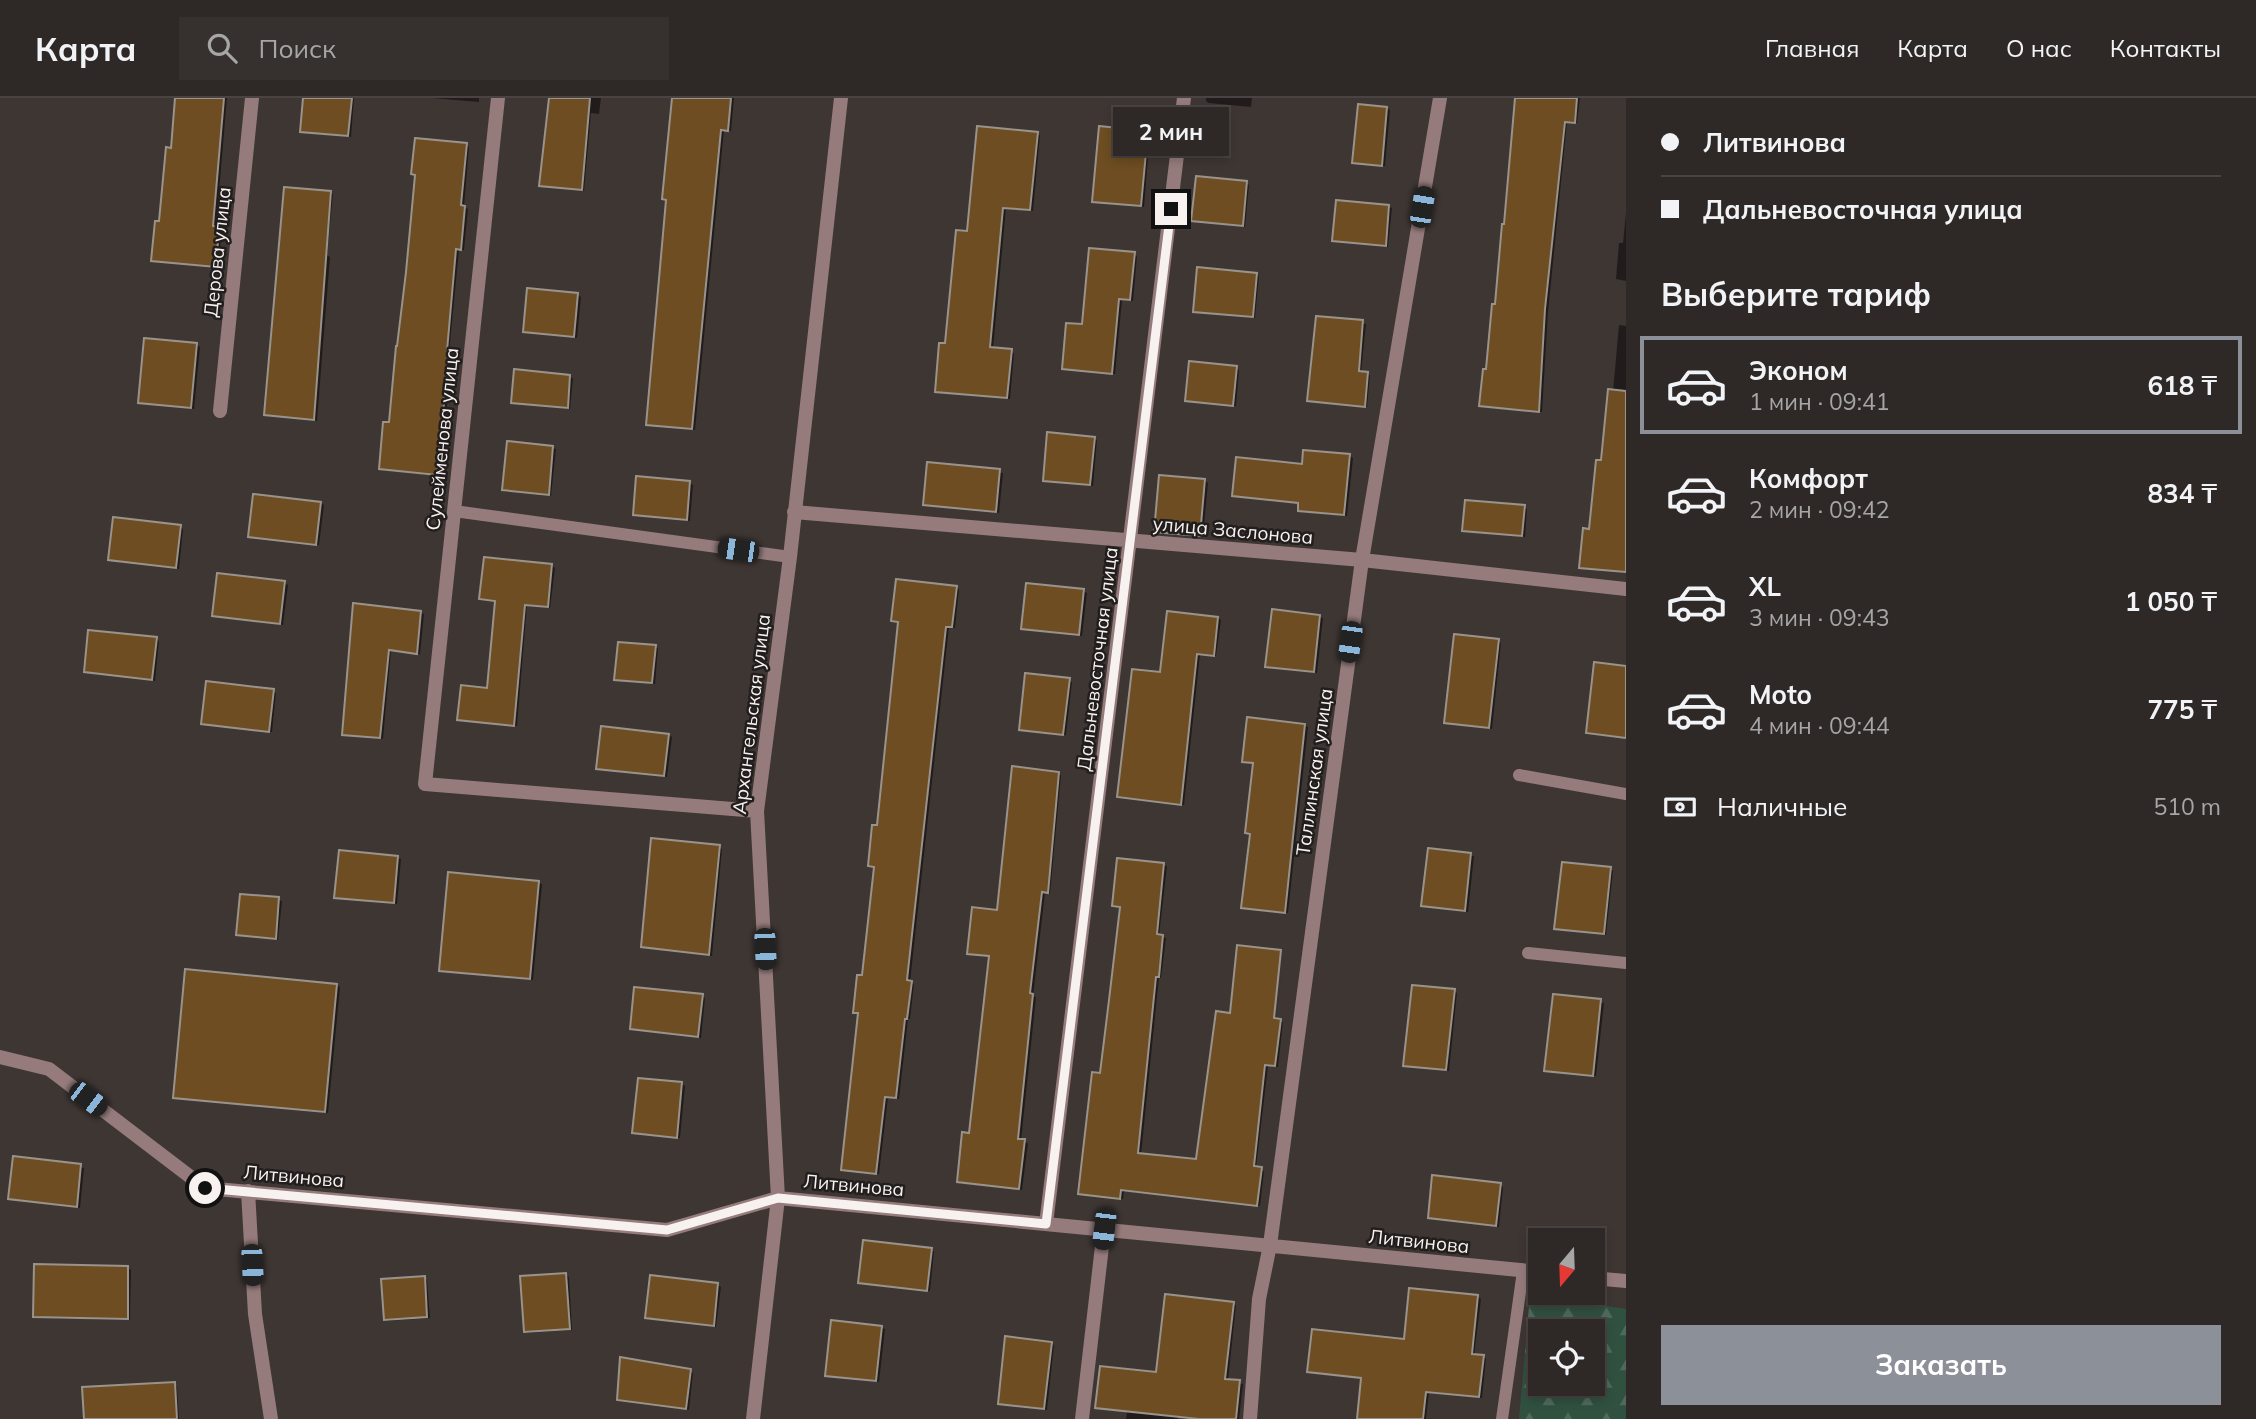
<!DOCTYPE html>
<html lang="ru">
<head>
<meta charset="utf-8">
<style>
	:root { --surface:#2e2826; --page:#36302e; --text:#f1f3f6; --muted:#a7a6a7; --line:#494443; --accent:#8c9099 }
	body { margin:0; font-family:Mulish,sans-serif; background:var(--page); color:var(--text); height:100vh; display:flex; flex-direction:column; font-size:26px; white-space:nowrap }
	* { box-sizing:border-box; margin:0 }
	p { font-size:23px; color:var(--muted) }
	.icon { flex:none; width:38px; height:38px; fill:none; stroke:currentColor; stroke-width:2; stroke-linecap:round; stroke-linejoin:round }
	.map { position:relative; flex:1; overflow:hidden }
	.drawer { display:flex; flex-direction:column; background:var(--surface); width:630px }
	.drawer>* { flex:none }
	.top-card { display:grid; align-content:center; height:154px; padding:0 35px; background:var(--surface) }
	.needle { width:46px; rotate:199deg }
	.tools { position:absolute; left:1528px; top:1130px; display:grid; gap:14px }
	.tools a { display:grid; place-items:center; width:77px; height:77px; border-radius:0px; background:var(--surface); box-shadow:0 4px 10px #0003,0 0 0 2px var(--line); font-size:35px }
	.end { position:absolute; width:32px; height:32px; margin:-16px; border:9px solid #f7f2f0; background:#111; box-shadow:0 0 0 4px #111 }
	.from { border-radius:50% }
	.bubble { position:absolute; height:49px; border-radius:0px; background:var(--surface); box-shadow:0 4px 10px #0003,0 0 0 2px var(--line); font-size:23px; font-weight:700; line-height:49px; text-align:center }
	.car { position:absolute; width:21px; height:42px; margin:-21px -10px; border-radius:9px; box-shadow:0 0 5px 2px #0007; background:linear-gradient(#222 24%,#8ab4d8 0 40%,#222 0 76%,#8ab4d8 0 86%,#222 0) }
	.top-card b { display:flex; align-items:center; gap:24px; height:66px; font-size:26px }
	.top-card b+b { border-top:2px solid var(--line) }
	.top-card i { width:18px; height:18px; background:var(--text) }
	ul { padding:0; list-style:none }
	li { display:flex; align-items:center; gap:21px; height:98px; margin:0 14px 10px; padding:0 21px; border:4px solid transparent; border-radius:0px }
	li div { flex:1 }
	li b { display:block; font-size:26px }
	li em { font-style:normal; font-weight:700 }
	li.selected { border-color:var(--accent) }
	li>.icon { width:63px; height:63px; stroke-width:1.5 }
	h2 { padding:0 35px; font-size:32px; line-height:84px }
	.pay { display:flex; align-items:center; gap:18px; height:77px; padding:0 35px; font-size:26px }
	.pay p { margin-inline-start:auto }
	.button { display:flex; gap:14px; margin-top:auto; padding:14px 35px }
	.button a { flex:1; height:80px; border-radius:0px; background:var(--accent); color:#fff; font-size:28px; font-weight:700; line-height:80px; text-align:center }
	header { display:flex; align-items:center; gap:42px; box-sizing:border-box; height:98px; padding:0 35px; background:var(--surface); border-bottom:2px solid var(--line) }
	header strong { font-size:33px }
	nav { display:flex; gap:38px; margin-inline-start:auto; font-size:24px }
	.search { width:490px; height:63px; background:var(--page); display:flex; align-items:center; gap:18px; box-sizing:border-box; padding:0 24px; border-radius:0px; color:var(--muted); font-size:26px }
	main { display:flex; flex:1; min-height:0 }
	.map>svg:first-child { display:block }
</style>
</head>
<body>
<header>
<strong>Карта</strong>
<div class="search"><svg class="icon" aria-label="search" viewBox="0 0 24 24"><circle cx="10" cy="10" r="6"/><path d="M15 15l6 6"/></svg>Поиск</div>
<nav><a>Главная</a><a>Карта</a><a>О нас</a><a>Контакты</a></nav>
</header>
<main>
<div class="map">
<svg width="1626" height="1321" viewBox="0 0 1626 1321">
	<defs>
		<pattern id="forest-firs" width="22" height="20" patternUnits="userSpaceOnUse" patternTransform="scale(1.75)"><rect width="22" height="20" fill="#305140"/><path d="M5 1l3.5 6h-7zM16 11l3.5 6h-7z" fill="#4f6a5c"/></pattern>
	</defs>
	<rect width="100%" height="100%" fill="#3e3633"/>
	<path fill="url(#forest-firs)" fill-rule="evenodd" d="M 1530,1197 L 1626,1211 L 1626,1321 L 1519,1321 ZM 1540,1234 L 1592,1234 L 1592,1286 L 1540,1286 Z"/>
	<path fill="#0007" d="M 177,0 L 227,0 L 216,130 L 222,132 L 218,169 L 153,162 L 173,51 Z
		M 305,0 L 354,0 L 351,39 L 302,33 Z
		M 432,0 L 479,0 L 479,4 Z
		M 550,0 L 601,0 L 599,16 L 591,15 L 584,93 L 541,87 Z
		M 674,0 L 734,0 L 731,33 L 724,32 L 695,332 L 651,327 Z
		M 1206,0 L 1252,0 L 1251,9 L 1209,5 L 1206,3 Z
		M 1516,0 L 1580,0 L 1577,25 L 1567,25 L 1548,214 L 1542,314 L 1481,307 L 1488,273 L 1506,128 Z
		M 1387,10 L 1390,12 L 1385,68 L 1357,66 L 1354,64 Z
		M 1147,34 L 1150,36 L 1144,109 L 1094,103 Z
		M 1037,36 L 1040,37 L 1033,113 L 1006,110 L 993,251 L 1014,255 L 1010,301 L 939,294 L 936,293 L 969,135 Z
		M 466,47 L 469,49 L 464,109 L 468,111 L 464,152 L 459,152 L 449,255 L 452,257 L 440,378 L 383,372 L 380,370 L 390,326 L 417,78 Z
		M 1246,85 L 1249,87 L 1245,129 L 1193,123 Z
		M 330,95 L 333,96 L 327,157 L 330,159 L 317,323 L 269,318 L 266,316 Z
		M 1389,109 L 1392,110 L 1388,149 L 1334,142 Z
		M 1626,115 L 1626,183 L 1616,181 L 1619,145 L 1623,145 Z
		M 1134,156 L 1137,158 L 1133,203 L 1122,202 L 1115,276 L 1064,270 L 1084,228 Z
		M 1256,176 L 1259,178 L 1255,220 L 1195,213 Z
		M 578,197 L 581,199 L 577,240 L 525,233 Z
		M 1318,219 L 1366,226 L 1361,275 L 1370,277 L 1367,309 L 1309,302 Z
		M 1619,227 L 1626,228 L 1626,475 L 1581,469 L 1591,433 L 1602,364 L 1613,293 Z
		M 197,247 L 200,249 L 194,311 L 140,304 Z
		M 1236,270 L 1239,272 L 1236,308 L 1187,302 Z
		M 516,273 L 573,280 L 570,311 L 516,305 Z
		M 1094,340 L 1097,342 L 1093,388 L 1045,382 Z
		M 553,350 L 556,351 L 551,398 L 504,391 Z
		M 1350,358 L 1353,360 L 1347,418 L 1303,414 L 1300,412 L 1300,406 L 1234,397 L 1304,368 Z
		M 928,366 L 1003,375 L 999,415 L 925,406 Z
		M 1205,383 L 1208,385 L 1203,438 L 1156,433 Z
		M 690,385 L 693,387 L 690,423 L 634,416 Z
		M 321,405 L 324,407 L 319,447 L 250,438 Z
		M 1524,409 L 1527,411 L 1525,439 L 1463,432 Z
		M 180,429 L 183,431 L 179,471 L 110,461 Z
		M 552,468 L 555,470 L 550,510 L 527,507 L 517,628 L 459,621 L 488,592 L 497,504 L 481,500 Z
		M 285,485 L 288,487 L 283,527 L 214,517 Z
		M 956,489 L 959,491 L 955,530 L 949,529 L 910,884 L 914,886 L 910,921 L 908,921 L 899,1001 L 888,999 L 879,1076 L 846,1072 L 859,916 L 855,914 L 863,879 L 876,770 L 870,767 L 878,729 Z
		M 1084,493 L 1087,495 L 1082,538 L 1023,530 Z
		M 421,515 L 424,516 L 420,556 L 391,553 L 383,641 L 344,636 L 352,548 Z
		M 1320,519 L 1323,520 L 1317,575 L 1267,568 Z
		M 1218,520 L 1221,522 L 1216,558 L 1200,556 L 1184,707 L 1122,700 L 1119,698 L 1161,576 Z
		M 156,541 L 159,543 L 155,583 L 85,573 Z
		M 1498,543 L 1501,545 L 1492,631 L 1446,624 Z
		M 655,549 L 658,550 L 655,586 L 619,582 Z
		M 1069,582 L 1072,584 L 1066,637 L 1020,631 Z
		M 273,593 L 276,595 L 272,634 L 203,625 Z
		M 1305,627 L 1308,629 L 1288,815 L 1246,811 L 1254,665 L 1244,663 Z
		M 669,637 L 672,639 L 667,679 L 601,671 Z
		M 1058,675 L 1061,677 L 1050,796 L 1045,795 L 1033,898 L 1036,899 L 1021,1043 L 1028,1045 L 1022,1092 L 962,1085 L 959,1083 L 971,1037 L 990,859 L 969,855 L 999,813 Z
		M 719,749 L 722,751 L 712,858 L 643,848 Z
		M 1429,752 L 1474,758 L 1468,814 L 1423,808 Z
		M 398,760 L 401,761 L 397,806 L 336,799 Z
		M 1119,762 L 1167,768 L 1159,838 L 1166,840 L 1161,880 L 1159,879 L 1141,1057 L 1198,1063 L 1271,928 L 1275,929 L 1284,855 L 1276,922 L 1283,924 L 1278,969 L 1268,968 L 1256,1070 L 1264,1073 L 1260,1108 L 1124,1093 L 1123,1101 L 1080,1095 L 1101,977 L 1121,809 L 1114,807 Z
		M 1610,771 L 1613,773 L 1606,837 L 1559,831 Z
		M 539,785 L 542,786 L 533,882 L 440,872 Z
		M 242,797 L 282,803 L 278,842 L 238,836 Z
		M 337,887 L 340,889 L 328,1015 L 178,1000 Z
		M 1454,893 L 1457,895 L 1449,973 L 1405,967 Z
		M 702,898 L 705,900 L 701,940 L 632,931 Z
		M 1554,898 L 1604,905 L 1596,978 L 1549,973 Z
		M 682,986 L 685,988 L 680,1040 L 634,1034 Z
		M 15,1060 L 84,1070 L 80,1110 L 10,1100 Z
		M 1500,1087 L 1503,1089 L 1499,1129 L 1430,1119 Z
		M 931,1152 L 934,1153 L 930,1193 L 860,1184 Z
		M 128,1170 L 131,1172 L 130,1222 L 38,1220 L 35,1218 Z
		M 566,1177 L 569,1179 L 572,1232 L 528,1235 L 525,1233 Z
		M 424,1180 L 427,1182 L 430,1220 L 388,1223 L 385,1221 Z
		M 718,1187 L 721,1189 L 716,1229 L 647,1219 Z
		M 1478,1199 L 1481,1201 L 1474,1258 L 1486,1260 L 1482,1300 L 1429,1294 L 1426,1321 L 1359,1321 L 1406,1243 Z
		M 1233,1206 L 1236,1207 L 1228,1283 L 1243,1286 L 1239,1321 L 1178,1319 L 1178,1321 L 1126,1321 L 1127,1314 L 1097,1309 L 1158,1276 Z
		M 882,1230 L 885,1231 L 879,1284 L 829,1278 Z
		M 1051,1245 L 1054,1247 L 1047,1312 L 999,1305 Z
		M 690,1273 L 693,1275 L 689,1312 L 619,1301 Z
		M 174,1286 L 177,1288 L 179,1321 L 85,1321 Z"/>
	<path fill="#6d4d21" stroke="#99938c" stroke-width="2" d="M 175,0 L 224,0 L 213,128 L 219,129 L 216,169 L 151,163 L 155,123 L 159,123 L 166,49 L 171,50 Z
		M 303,0 L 352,0 L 348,38 L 300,34 Z
		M 549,0 L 590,0 L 582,92 L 539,88 Z
		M 672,0 L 731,0 L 728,33 L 721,32 L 692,331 L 646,327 L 666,102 L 662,101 Z
		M 1515,0 L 1577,0 L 1575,25 L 1565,24 L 1545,211 L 1539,314 L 1479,308 L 1483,271 L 1486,271 L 1492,206 L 1495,206 L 1502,126 L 1504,126 Z
		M 1358,6 L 1387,9 L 1382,68 L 1352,65 Z
		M 977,28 L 1038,34 L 1030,112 L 1003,110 L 990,249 L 1012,251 L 1007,300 L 935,294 L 939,245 L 945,245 L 956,132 L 967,133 Z
		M 1099,28 L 1148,33 L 1141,108 L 1092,104 Z
		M 415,40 L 467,45 L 461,107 L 465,108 L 461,152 L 456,151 L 447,253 L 449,253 L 437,377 L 379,371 L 383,324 L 389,324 L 396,248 L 397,248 L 406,174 L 415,77 L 411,76 Z
		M 1196,78 L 1247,83 L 1243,128 L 1191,123 Z
		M 284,89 L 331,93 L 314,322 L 264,317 Z
		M 1336,102 L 1389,107 L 1386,148 L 1332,143 Z
		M 1089,150 L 1135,154 L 1130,202 L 1119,201 L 1112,276 L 1062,271 L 1066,225 L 1082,226 Z
		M 1197,169 L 1257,175 L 1253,219 L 1193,214 Z
		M 527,190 L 578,195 L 574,239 L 523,234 Z
		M 1316,218 L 1363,222 L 1359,273 L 1368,274 L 1365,309 L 1307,303 Z
		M 144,240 L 197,245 L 191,310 L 138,305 Z
		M 1189,263 L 1237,268 L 1233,308 L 1185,303 Z
		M 514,271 L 570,277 L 568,310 L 511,305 Z
		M 1608,291 L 1626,293 L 1626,474 L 1579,470 L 1583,430 L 1589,431 L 1596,362 L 1601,362 Z
		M 1047,334 L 1095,339 L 1090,387 L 1043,383 Z
		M 507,343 L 553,348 L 549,397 L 502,392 Z
		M 1303,352 L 1350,356 L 1344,417 L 1298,413 L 1298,405 L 1232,398 L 1236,359 L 1302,366 Z
		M 927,364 L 1000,371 L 996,414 L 923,407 Z
		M 1159,377 L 1205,381 L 1200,438 L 1154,434 Z
		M 636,378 L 690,383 L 687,422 L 633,417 Z
		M 253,396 L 321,404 L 316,447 L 248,439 Z
		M 1465,402 L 1525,407 L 1522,438 L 1462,433 Z
		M 113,419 L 181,427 L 176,470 L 108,462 Z
		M 484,459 L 552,466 L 548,509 L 525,507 L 514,628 L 457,622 L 461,587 L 487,590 L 495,503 L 479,501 Z
		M 217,475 L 285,483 L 280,526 L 212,518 Z
		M 896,481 L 957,488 L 952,529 L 946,529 L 907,882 L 912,883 L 907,921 L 905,921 L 896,1000 L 885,999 L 876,1076 L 841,1072 L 858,915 L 853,915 L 857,877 L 862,877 L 874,769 L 868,768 L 872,727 L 877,727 L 898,524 L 891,523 Z
		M 1026,485 L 1084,491 L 1079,537 L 1021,531 Z
		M 353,505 L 421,513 L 417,556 L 389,552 L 380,640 L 342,637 Z
		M 1272,511 L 1320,517 L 1314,574 L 1265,569 Z
		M 1167,513 L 1218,519 L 1214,558 L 1197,556 L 1181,707 L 1117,699 L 1132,571 L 1160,574 Z
		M 88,532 L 157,539 L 152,582 L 84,574 Z
		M 1454,536 L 1499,541 L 1489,630 L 1444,625 Z
		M 618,544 L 656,547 L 652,585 L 614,582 Z
		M 1594,564 L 1626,568 L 1626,640 L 1586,635 Z
		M 1025,575 L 1070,580 L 1063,637 L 1019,632 Z
		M 206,583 L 274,591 L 269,634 L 201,626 Z
		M 1247,619 L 1305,626 L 1285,815 L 1241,810 L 1250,736 L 1245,735 L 1253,665 L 1242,664 Z
		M 601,628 L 669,636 L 664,678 L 596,671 Z
		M 1012,668 L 1059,674 L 1048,795 L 1042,794 L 1030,895 L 1033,896 L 1018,1041 L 1025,1041 L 1019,1091 L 957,1084 L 962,1034 L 969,1035 L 989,858 L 967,856 L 972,809 L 997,812 Z
		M 651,740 L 720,747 L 709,857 L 641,849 Z
		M 1428,750 L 1471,755 L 1465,813 L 1421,808 Z
		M 339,752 L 398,758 L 394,805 L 334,800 Z
		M 1117,760 L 1164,765 L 1157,836 L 1163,837 L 1159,879 L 1156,879 L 1138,1055 L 1196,1061 L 1216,913 L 1230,915 L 1237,847 L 1281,852 L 1274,920 L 1281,921 L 1275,968 L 1265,967 L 1254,1068 L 1262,1069 L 1257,1108 L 1121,1092 L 1120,1101 L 1078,1096 L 1092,974 L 1100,975 L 1109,902 L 1120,809 L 1112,808 Z
		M 1562,764 L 1611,769 L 1604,836 L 1554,831 Z
		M 448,774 L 539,783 L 530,881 L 439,873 Z
		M 240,796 L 279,799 L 276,841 L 236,837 Z
		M 185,871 L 337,886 L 325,1014 L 173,1000 Z
		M 1412,887 L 1455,891 L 1446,972 L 1403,968 Z
		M 634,889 L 703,896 L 698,939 L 630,931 Z
		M 1553,896 L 1601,901 L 1593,978 L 1544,973 Z
		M 638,980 L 682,984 L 677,1040 L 632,1035 Z
		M 13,1058 L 81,1066 L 77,1109 L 8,1101 Z
		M 1432,1077 L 1501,1085 L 1496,1128 L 1428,1120 Z
		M 863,1142 L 932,1150 L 927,1193 L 858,1185 Z
		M 34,1166 L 128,1168 L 128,1221 L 33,1219 Z
		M 566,1175 L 570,1231 L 524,1234 L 520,1178 Z
		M 650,1177 L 718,1185 L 714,1228 L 645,1220 Z
		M 425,1178 L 427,1219 L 384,1222 L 381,1181 Z
		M 1409,1190 L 1478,1197 L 1472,1256 L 1484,1257 L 1479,1299 L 1426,1294 L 1423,1321 L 1357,1321 L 1361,1280 L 1307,1274 L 1312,1231 L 1404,1241 Z
		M 1165,1196 L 1234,1204 L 1225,1281 L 1240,1282 L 1236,1321 L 1199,1321 L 1095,1310 L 1100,1268 L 1156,1274 Z
		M 831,1222 L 882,1228 L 876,1283 L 825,1278 Z
		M 1005,1238 L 1052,1244 L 1044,1311 L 998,1306 Z
		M 620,1259 L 691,1271 L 686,1311 L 617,1302 Z
		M 175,1284 L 177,1321 L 84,1321 L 82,1289 Z"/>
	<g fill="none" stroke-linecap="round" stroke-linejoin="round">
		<path stroke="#957b7c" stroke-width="12" d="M 454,413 L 790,459
			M 1519,677 L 1626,696
			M 1528,855 L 1626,865
			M 1502,1321 L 1523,1173"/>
		<path stroke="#957b7c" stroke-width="14" d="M 498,0 L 425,686 L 757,713
			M 220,313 L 252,0
			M 794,414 L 1362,462 L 1626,491
			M 0,959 L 49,971 L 205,1090 L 667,1132 L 778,1100 L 1540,1174
			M 248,1093 L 255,1216 L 271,1321
			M 1046,1126 L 1184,0
			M 1592,1180 L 1626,1183
			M 753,1321 L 778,1100 L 757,713 L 790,459 L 841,0
			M 1082,1321 L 1104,1131
			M 1250,1321 L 1259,1201 L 1270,1147 L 1362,462 L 1440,0"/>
	</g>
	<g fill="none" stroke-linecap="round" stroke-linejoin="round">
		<path stroke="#f7f2f0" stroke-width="9" d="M 205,1090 L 667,1132 L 778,1100 L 1046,1126 L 1171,111"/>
	</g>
	<g text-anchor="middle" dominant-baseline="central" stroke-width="5" stroke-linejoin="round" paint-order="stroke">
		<g font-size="19" fill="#f7f2f0" stroke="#221e1d">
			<text transform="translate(217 154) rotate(-84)">Дерова улица</text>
			<text transform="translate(442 341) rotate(-84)">Сулейменова улица</text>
			<text transform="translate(1233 432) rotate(5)">улица Заслонова</text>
			<text transform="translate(1097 561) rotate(-83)">Дальневосточная улица</text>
			<text transform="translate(751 616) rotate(-83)">Архангельская улица</text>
			<text transform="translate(1314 674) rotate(-82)">Таллинская улица</text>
			<text transform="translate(294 1078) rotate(5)">Литвинова</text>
			<text transform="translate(854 1087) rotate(5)">Литвинова</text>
			<text transform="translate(1419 1143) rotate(6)">Литвинова</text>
		</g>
	</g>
</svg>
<div class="tools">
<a><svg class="needle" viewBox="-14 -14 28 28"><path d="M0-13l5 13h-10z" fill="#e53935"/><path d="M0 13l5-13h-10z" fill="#a7a6a7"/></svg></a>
<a><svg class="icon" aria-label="locate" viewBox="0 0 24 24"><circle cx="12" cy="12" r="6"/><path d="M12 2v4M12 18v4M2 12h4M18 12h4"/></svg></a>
</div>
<i class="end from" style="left:205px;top:1090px"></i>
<i class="end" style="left:1171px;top:111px"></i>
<div class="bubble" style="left:1113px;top:9px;width:116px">2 мин</div>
<i class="car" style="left:1422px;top:109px;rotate:9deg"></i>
<i class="car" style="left:738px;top:452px;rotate:278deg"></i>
<i class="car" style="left:1350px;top:544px;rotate:188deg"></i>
<i class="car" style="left:765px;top:851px;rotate:177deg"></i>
<i class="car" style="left:88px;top:1001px;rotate:127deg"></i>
<i class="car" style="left:1104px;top:1131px;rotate:187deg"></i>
<i class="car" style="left:252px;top:1167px;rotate:177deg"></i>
</div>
<section class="drawer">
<div class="top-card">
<b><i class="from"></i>Литвинова</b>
<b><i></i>Дальневосточная улица</b>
</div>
<h2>Выберите тариф</h2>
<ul>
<li class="selected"><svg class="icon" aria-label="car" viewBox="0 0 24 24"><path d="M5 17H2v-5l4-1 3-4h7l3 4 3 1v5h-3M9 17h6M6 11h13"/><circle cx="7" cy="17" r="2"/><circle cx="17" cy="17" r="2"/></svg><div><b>Эконом</b><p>1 мин · 09:41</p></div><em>618 ₸</em></li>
<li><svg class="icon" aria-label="car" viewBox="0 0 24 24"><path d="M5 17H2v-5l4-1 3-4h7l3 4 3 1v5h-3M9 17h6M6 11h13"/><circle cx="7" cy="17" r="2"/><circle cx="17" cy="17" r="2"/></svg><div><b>Комфорт</b><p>2 мин · 09:42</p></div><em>834 ₸</em></li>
<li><svg class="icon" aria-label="car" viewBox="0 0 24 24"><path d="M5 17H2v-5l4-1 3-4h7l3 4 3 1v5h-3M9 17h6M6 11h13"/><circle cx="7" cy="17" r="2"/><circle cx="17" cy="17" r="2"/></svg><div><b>XL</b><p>3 мин · 09:43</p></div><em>1 050 ₸</em></li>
<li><svg class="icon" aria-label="car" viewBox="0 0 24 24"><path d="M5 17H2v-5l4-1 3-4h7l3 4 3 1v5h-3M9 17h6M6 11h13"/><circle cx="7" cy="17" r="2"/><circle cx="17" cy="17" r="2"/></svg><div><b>Moto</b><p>4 мин · 09:44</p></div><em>775 ₸</em></li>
</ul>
<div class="pay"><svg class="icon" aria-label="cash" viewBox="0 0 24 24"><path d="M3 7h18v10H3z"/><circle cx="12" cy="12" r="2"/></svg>Наличные<p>510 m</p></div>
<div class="button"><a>Заказать</a></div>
</section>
</main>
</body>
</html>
